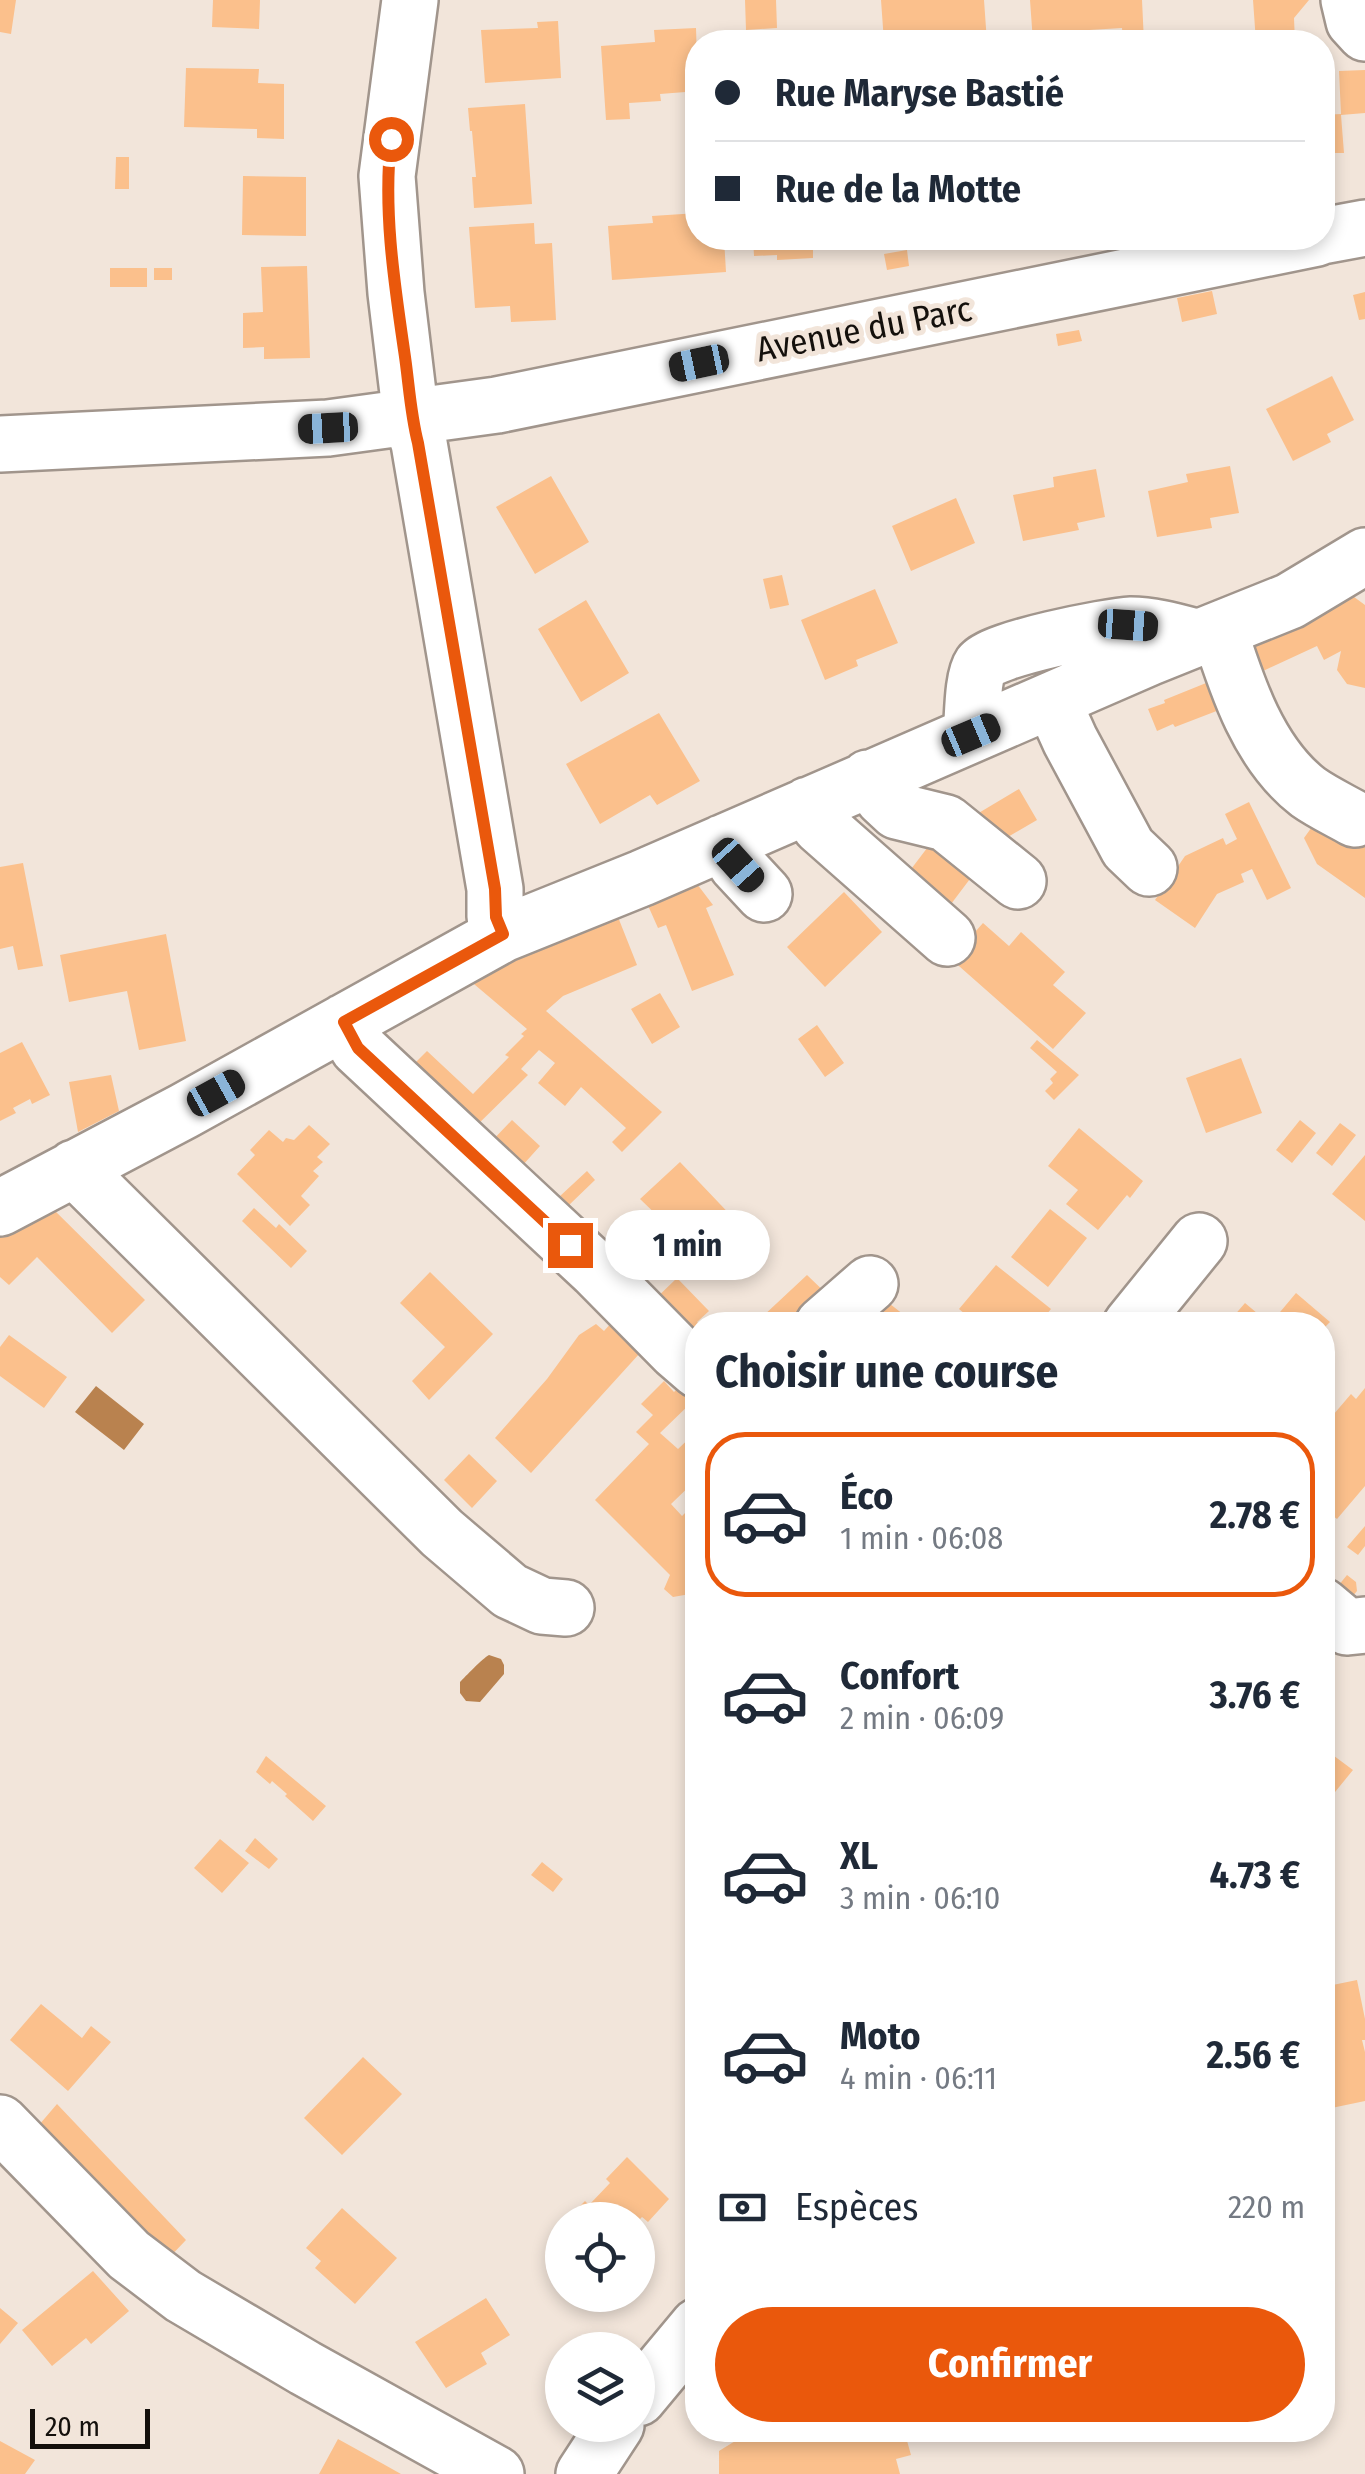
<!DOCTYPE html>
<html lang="fr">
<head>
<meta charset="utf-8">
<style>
	:root { --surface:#fff; --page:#f6f6f7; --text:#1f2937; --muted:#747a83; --line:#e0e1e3; --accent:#ea580c }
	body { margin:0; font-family:"Fira Sans Condensed",sans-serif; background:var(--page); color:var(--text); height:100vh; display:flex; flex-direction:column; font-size:38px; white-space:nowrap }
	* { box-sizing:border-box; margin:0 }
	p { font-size:32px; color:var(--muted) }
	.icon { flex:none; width:55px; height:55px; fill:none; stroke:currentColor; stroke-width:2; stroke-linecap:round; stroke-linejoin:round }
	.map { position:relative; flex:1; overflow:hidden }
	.drawer { position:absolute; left:685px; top:1312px; width:650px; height:1130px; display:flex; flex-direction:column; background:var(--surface); border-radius:40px; box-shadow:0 5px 15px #0003 }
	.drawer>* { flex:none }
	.hud { position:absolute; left:685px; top:30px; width:650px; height:220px; border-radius:40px; box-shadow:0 5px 15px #0003; display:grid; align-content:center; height:220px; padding:0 30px; background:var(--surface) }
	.controls { position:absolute; left:545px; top:2202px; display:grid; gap:20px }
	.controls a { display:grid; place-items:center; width:110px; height:110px; border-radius:50%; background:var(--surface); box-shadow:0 5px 15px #0003; font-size:50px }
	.scale { position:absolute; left:30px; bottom:25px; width:120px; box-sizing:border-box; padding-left:10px; border:5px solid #14100c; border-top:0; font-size:28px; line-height:35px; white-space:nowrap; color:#14100c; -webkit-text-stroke:8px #f2e5da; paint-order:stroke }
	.end { position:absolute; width:45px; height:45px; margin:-22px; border:12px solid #ea580c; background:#fff; box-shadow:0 0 0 5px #fff }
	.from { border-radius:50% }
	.bubble { position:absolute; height:70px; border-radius:35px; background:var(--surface); box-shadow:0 5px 15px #0003; font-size:32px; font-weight:700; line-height:70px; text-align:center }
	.car { position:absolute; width:30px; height:60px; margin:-30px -15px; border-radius:12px; box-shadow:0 0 8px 2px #0007; background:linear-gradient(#222 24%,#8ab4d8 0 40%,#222 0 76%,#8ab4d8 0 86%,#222 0) }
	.hud b { display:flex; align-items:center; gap:35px; height:95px; font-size:38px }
	.hud b+b { border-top:2px solid var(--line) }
	.hud i { width:25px; height:25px; background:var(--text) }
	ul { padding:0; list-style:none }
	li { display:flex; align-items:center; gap:30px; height:165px; margin:0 20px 15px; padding:0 10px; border:5px solid transparent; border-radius:40px }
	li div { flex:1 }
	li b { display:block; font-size:38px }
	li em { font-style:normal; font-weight:700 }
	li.active { border-color:var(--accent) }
	li>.icon { width:90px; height:90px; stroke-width:1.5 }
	h2 { padding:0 30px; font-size:45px; line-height:120px }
	.pay { display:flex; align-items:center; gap:25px; height:110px; padding:0 30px; font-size:38px }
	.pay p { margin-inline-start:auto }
	.cta { display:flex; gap:20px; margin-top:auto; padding:20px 30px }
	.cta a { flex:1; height:115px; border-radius:60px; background:var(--accent); color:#fff; font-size:40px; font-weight:700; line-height:115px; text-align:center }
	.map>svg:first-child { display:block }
</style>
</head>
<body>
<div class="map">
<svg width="1365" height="2474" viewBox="0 0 1365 2474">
	<rect width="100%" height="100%" fill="#f2e5da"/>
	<path fill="#b9824f" d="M 96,1386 L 144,1424 L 124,1450 L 75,1412 Z
		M 489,1655 L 501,1659 L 504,1665 L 504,1674 L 480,1702 L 466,1701 L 460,1693 L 460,1682 C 465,1677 483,1658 489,1655 Z"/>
	<path fill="#fbc08c" d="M 0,0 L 16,0 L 11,34 L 0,32 Z
		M 213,0 L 260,0 L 259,29 L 212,27 Z
		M 745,0 L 776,0 L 777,28 L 746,30 Z
		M 881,0 L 984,0 L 987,42 L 884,42 Z
		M 1030,0 L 1142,0 L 1144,42 L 1123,42 L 1122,28 L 1073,31 L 1074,42 L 1033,42 Z
		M 1253,0 L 1309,0 L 1294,18 L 1295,42 L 1256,42 Z
		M 558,21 L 561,78 L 485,83 L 481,30 L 538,28 L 537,22 Z
		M 696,28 L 698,91 L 660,94 L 661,101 L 629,103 L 630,119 L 606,120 L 601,46 L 655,42 L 654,30 Z
		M 186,68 L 259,69 L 258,83 L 284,84 L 284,139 L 257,138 L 257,129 L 184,127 Z
		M 1365,70 L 1365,113 L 1341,115 L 1344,153 L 1322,153 L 1322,115 L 1341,114 L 1339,71 Z
		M 525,104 L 532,204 L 474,208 L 472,177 L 476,177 L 472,131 L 470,131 L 468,108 Z
		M 116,157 L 129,157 L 129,189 L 115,189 Z
		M 243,176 L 306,177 L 306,236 L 242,235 Z
		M 698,213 L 698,238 L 724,238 L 726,272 L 612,280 L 608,226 L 653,223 L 652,216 Z
		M 534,223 L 535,244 L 552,243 L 556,320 L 511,322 L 510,306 L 475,308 L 469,227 Z
		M 753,238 L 853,238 L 854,245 L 813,248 L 813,258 L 777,260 L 777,255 L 754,256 Z
		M 907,250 L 909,266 L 887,270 L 884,254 Z
		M 307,266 L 310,358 L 264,359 L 264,347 L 243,348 L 243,313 L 263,312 L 261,267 Z
		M 110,268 L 147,268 L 147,287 L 110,287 Z
		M 154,268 L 172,268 L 172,280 L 154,280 Z
		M 1212,291 L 1217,314 L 1182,322 L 1177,298 Z
		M 1365,292 L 1365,319 L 1359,320 L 1353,295 Z
		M 1079,330 L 1082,341 L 1058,346 L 1056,334 Z
		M 1332,376 L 1354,420 L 1327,434 L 1331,442 L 1293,461 L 1266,409 Z
		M 1230,466 L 1239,513 L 1210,518 L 1212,528 L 1157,537 L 1148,491 L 1188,482 L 1186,474 Z
		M 1096,469 L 1105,517 L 1077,523 L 1079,530 L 1023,541 L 1013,495 L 1054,487 L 1053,477 Z
		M 551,476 L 589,542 L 535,574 L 496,507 Z
		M 956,498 L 975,543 L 911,571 L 892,526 Z
		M 782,575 L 789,605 L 770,609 L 763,579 Z
		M 875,589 L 898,643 L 856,660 L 858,666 L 825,680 L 801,620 Z
		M 1350,594 L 1365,605 L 1365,688 L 1347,684 L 1337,670 L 1341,651 L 1324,660 L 1317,646 L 1263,671 L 1250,644 Z
		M 586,600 L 629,673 L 581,702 L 538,629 Z
		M 1216,679 L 1227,707 L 1175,727 L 1173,724 L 1157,731 L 1148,709 L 1165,703 L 1164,700 Z
		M 659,713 L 700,781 L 657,805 L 650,795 L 600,824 L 566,764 Z
		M 1019,789 L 1037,820 L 996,844 L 977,814 Z
		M 1249,802 L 1291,888 L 1267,900 L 1252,869 L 1241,874 L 1244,882 L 1217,894 L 1195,928 L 1155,900 L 1185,856 L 1223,838 L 1226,845 L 1237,839 L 1225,814 Z
		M 1324,810 L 1365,840 L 1365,898 L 1317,864 L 1304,838 Z
		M 940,831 L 982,863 L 942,916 L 899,885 Z
		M 23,863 L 43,966 L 18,970 L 13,946 L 0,949 L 0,867 Z
		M 694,880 L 713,905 L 706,908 L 734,975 L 692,991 L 666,925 L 658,928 L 646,901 Z
		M 844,892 L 882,932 L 825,987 L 787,947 Z
		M 616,912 L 637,965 L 563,996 L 546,1011 L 662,1112 L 622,1152 L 612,1142 L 626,1128 L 581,1087 L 565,1106 L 538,1083 L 555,1063 L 539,1050 L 521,1069 L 528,1075 L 468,1134 L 405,1073 L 427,1051 L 473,1094 L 509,1057 L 505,1055 L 524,1036 L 521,1034 L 527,1029 L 468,979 Z
		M 983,923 L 1009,946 L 1021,932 L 1065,972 L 1053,985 L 1086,1013 L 1053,1049 L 951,959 Z
		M 166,934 L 186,1041 L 139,1050 L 127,991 L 69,1002 L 60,955 Z
		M 660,993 L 680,1027 L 652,1044 L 631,1009 Z
		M 817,1025 L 844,1063 L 825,1077 L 798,1039 Z
		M 1037,1040 L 1079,1075 L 1054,1100 L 1045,1091 L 1053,1083 L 1050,1079 L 1057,1072 L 1030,1048 Z
		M 22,1042 L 50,1095 L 32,1104 L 30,1099 L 13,1108 L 16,1113 L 0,1121 L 0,1053 Z
		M 1241,1058 L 1262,1113 L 1206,1133 L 1186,1078 Z
		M 111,1075 L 119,1111 L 78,1132 L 69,1082 Z
		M 512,1120 L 540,1146 L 513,1176 L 489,1144 Z
		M 1300,1120 L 1316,1133 L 1292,1163 L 1276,1150 Z
		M 1340,1123 L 1356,1135 L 1332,1166 L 1316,1153 Z
		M 309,1125 L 330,1144 L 317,1157 L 323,1162 L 313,1171 L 319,1176 L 301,1196 L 310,1205 L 290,1226 L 237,1174 L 255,1155 L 250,1150 L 269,1130 L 283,1142 L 286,1138 L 294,1140 Z
		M 1079,1128 L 1143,1181 L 1130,1198 L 1127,1195 L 1098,1230 L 1066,1204 L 1078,1190 L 1048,1166 Z
		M 1365,1155 L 1365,1221 L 1332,1194 Z
		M 680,1162 L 758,1244 L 730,1271 L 676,1214 L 666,1224 L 640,1199 Z
		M 587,1171 L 595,1180 L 568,1206 L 559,1197 Z
		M 48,1204 L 145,1300 L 112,1333 L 37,1257 L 9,1285 L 0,1277 L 0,1233 Z
		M 254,1208 L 276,1228 L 279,1224 L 307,1251 L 291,1268 L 242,1221 Z
		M 1050,1209 L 1087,1238 L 1048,1287 L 1011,1257 Z
		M 996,1265 L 1051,1309 L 1038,1325 L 978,1325 L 959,1309 Z
		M 430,1272 L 493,1334 L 429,1400 L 412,1381 L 445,1347 L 400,1303 Z
		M 807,1275 L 832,1299 L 804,1325 L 768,1325 L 761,1318 Z
		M 677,1278 L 709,1311 L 697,1322 L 700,1325 L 698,1325 L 698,1354 L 648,1306 Z
		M 872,1290 L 917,1325 L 851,1325 Z
		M 1296,1293 L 1330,1322 L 1322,1330 L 1322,1325 L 1226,1325 L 1245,1303 L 1270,1324 Z
		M 620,1313 L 650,1342 L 531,1473 L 495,1438 L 547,1379 L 579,1335 L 596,1324 L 604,1331 Z
		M 9,1335 L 67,1377 L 44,1408 L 0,1376 L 0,1347 Z
		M 664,1381 L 674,1392 L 679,1387 L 694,1400 L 660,1433 L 678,1449 L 698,1430 L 698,1478 L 671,1504 L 682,1516 L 688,1510 L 698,1508 L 698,1587 L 690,1594 L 673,1597 L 664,1589 L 670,1575 L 595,1500 L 649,1444 L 636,1432 L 653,1415 L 641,1404 Z
		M 1365,1388 L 1365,1486 L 1337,1519 L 1322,1507 L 1322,1428 L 1351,1394 L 1356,1399 Z
		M 469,1454 L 497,1481 L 472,1508 L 444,1480 Z
		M 1365,1526 L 1365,1546 L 1358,1555 L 1347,1547 Z
		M 1347,1575 L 1356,1582 L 1357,1591 L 1347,1603 L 1334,1591 Z
		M 1322,1747 L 1353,1770 L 1322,1808 Z
		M 266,1756 L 326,1806 L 313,1821 L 285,1796 L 287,1794 L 272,1781 L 270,1784 L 256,1772 Z
		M 255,1838 L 278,1859 L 269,1869 L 245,1851 Z
		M 220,1839 L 249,1863 L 222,1893 L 194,1868 Z
		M 542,1862 L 563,1879 L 553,1892 L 531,1875 Z
		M 1357,1980 L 1365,2019 L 1365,2040 L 1362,2040 L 1365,2052 L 1365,2101 L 1322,2110 L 1323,1987 Z
		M 41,2004 L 82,2038 L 91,2026 L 111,2042 L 68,2091 L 10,2040 Z
		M 363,2057 L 402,2094 L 342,2155 L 304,2118 Z
		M 57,2104 L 186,2240 L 165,2262 L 33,2132 Z
		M 627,2157 L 669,2199 L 648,2222 L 642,2217 L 639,2220 L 566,2220 L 585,2201 L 589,2205 L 610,2183 L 606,2179 Z
		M 342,2208 L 397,2258 L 355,2304 L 315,2268 L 321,2261 L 306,2248 Z
		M 93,2271 L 129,2311 L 91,2344 L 86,2338 L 52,2366 L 22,2330 Z
		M 486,2298 L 510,2335 L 481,2353 L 487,2364 L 446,2388 L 415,2342 Z
		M 0,2308 L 18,2323 L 0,2344 Z
		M 753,2430 L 764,2430 L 771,2441 L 789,2430 L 904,2430 L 911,2455 L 896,2459 L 900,2474 L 719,2474 L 719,2451 Z
		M 338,2439 L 385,2465 L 401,2474 L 319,2474 Z
		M 0,2441 L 35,2460 L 25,2474 L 0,2474 Z"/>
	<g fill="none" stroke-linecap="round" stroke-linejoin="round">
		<defs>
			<path id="minor" d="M 410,0 L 387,176 L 396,293 L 411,418 L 419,443 L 495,889 L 495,917 L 503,934
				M 1349,0 L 1354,21 L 1365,33
				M 1322,236 L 1365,228
				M 0,444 L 328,428 L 497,405 L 1317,238
				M 1219,630 C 1237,687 1259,754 1308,792 C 1322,802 1339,810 1355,819
				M 1052,700 L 1070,740 L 1128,848 L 1149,868
				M 971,735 C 973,718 972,678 981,665 C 992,649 1108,626 1131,625 C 1154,625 1177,632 1200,638
				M 868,778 L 883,798 L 897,811 L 946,823 L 1018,881
				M 808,805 L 820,826 L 947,938
				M 722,843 L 737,865 L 764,894
				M 344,1022 L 358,1048 L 596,1270 L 676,1351 L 698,1370
				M 74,1168 L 442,1533 L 510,1591 L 542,1606 L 566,1608
				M 0,1208 L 184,1111 L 503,934 L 642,878 L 1148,658 L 1290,601 L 1365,556
				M 823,1325 L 870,1284
				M 1131,1325 L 1199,1241
				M 1322,1606 L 1347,1627 L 1365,1625
				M 0,2123 L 129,2255 L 183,2296 L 305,2368 L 496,2474
				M 638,2398 L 698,2326
				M 584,2474 L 616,2425"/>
		</defs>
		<use href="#minor" stroke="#a1958c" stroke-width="60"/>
		<use href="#minor" stroke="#fff" stroke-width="55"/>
	</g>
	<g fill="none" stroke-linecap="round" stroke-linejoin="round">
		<path stroke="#ea580c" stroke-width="12" d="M 391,139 C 383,209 394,281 404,350 C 409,382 410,412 418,443 L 495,889 L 496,917 L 503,934 L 344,1022 L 358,1048 L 570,1245"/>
	</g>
	<g text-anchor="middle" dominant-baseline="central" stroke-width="10" stroke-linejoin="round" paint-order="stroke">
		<g font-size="35" fill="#14100c" stroke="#f2e5da">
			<text transform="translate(864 329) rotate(-11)">Avenue du Parc</text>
		</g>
	</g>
</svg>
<div class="controls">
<a><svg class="icon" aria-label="locate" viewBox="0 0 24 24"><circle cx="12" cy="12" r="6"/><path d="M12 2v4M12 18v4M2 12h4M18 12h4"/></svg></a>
<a><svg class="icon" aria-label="layers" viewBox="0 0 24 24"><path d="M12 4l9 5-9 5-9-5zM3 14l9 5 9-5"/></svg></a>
</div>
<div class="scale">20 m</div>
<i class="end from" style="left:391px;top:139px"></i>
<i class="end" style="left:570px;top:1245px"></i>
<div class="bubble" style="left:605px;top:1210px;width:165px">1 min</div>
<i class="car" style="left:699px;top:363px;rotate:258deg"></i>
<i class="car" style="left:328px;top:428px;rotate:267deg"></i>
<i class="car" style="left:1128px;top:625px;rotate:94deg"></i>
<i class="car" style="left:971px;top:735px;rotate:67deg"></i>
<i class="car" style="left:738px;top:865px;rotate:138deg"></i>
<i class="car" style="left:216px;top:1093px;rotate:61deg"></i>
<div class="hud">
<b><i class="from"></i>Rue Maryse Bastié</b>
<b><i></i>Rue de la Motte</b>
</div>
<section class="drawer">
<h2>Choisir une course</h2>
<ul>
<li class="active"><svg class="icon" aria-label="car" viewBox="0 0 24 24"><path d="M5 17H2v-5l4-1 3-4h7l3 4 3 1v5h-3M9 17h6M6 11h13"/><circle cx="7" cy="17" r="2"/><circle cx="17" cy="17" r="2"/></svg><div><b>Éco</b><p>1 min · 06:08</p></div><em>2.78 €</em></li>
<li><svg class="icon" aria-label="car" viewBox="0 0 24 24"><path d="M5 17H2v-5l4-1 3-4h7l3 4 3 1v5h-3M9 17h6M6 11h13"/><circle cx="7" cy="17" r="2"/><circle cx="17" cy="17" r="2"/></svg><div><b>Confort</b><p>2 min · 06:09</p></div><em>3.76 €</em></li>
<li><svg class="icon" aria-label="car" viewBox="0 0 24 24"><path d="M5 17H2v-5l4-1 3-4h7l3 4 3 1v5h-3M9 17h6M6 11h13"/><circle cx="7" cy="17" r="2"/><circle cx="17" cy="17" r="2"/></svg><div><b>XL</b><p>3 min · 06:10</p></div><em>4.73 €</em></li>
<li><svg class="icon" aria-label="car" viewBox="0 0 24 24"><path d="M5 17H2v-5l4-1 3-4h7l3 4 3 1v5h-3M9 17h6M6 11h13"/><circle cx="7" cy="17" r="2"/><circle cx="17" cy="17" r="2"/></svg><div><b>Moto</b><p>4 min · 06:11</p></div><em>2.56 €</em></li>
</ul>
<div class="pay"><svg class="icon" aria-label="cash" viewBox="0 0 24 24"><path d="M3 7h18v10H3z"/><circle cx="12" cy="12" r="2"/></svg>Espèces<p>220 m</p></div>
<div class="cta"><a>Confirmer</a></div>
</section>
</div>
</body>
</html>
